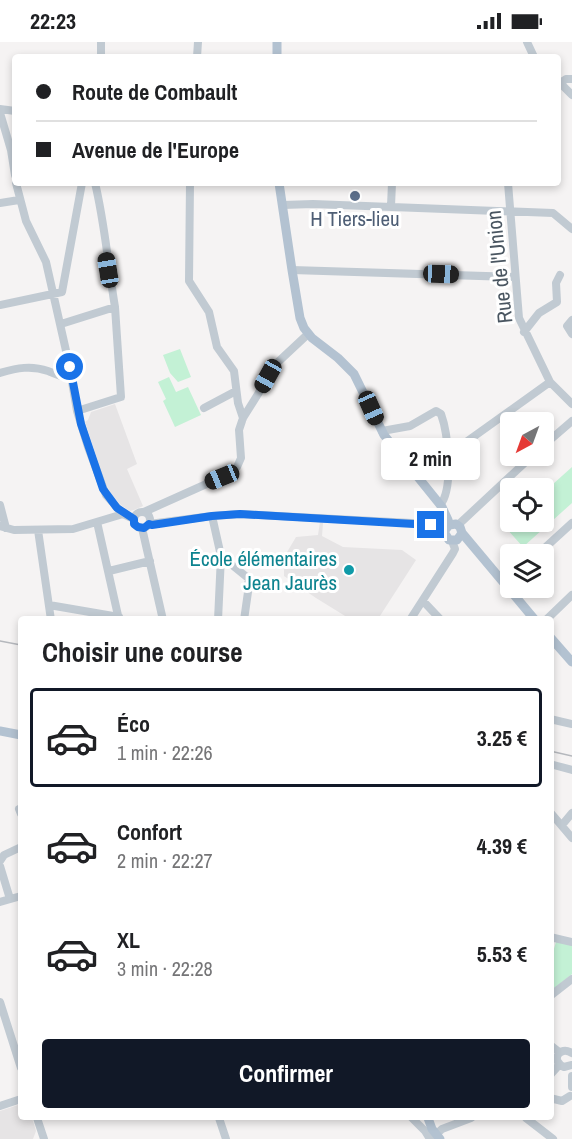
<!DOCTYPE html>
<html lang="fr">
<head>
<meta charset="utf-8">
<style>
	:root { --surface:#fff; --page:#f2f2f2; --text:#202124; --muted:#757577; --line:#e0e0e0; --accent:#111827 }
	body { margin:0; font-family:"Archivo Narrow",sans-serif; background:var(--page); color:var(--text); height:100vh; display:flex; flex-direction:column; font-size:22px; white-space:nowrap }
	* { box-sizing:border-box; margin:0 }
	p { font-size:20px; color:var(--muted) }
	.icon { flex:none; width:33px; height:33px; fill:none; stroke:currentColor; stroke-width:2; stroke-linecap:round; stroke-linejoin:round }
	.map { position:relative; flex:1; overflow:hidden }
	.drawer { position:absolute; left:18px; top:574px; width:536px; height:504px; display:flex; flex-direction:column; background:var(--surface); border-radius:6px; box-shadow:0 3px 9px #0003 }
	.drawer>* { flex:none }
	.hud { position:absolute; left:12px; top:12px; width:549px; height:132px; border-radius:6px; box-shadow:0 3px 9px #0003; display:grid; align-content:center; height:132px; padding:0 24px; background:var(--surface) }
	.needle { width:39px; rotate:221deg }
	.fabs { position:absolute; left:500px; top:370px; display:grid; gap:12px }
	.fabs a { display:grid; place-items:center; width:54px; height:54px; border-radius:6px; background:var(--surface); box-shadow:0 3px 9px #0003; font-size:30px }
	.end { position:absolute; width:27px; height:27px; margin:-14px; border:8px solid #1a73e8; background:#fff; box-shadow:0 0 0 3px #fff }
	.from { border-radius:50% }
	.bubble { position:absolute; height:42px; border-radius:6px; background:var(--surface); box-shadow:0 3px 9px #0003; font-size:20px; font-weight:700; line-height:42px; text-align:center }
	.car { position:absolute; width:18px; height:36px; margin:-18px -9px; border-radius:8px; box-shadow:0 0 4px 2px #0007; background:linear-gradient(#222 24%,#8ab4d8 0 40%,#222 0 76%,#8ab4d8 0 86%,#222 0) }
	.hud b { display:flex; align-items:center; gap:21px; height:57px; font-size:22px }
	.hud b+b { border-top:2px solid var(--line) }
	.hud i { width:15px; height:15px; background:var(--text) }
	ul { padding:0; list-style:none }
	li { display:flex; align-items:center; gap:18px; height:99px; margin:0 12px 9px; padding:0 12px; border:3px solid transparent; border-radius:6px }
	li div { flex:1 }
	li b { display:block; font-size:22px }
	li em { font-style:normal; font-weight:700 }
	li.on { border-color:var(--accent) }
	li>.icon { width:54px; height:54px; stroke-width:1.5 }
	h2 { padding:0 24px; font-size:27px; line-height:72px }
	.action { display:flex; gap:12px; margin-top:auto; padding:12px 24px }
	.action a { flex:1; height:69px; border-radius:6px; background:var(--accent); color:#fff; font-size:24px; font-weight:700; line-height:69px; text-align:center }
	.status { display:flex; justify-content:space-between; align-items:center; height:42px; padding:0 30px; background:var(--surface); direction:ltr }
	.status svg { height:16px; fill:currentColor }
	.map>svg:first-child { display:block }
</style>
</head>
<body>
<div class="status"><b>22:23</b><svg viewBox="0 0 49 12"><path d="M0 12V9h3v3zM5 12V6h3v6zM10 12V3h3v9zM15 12V0h3v12zM26 1h20v11H26zM47 4h2v5h-2z"/></svg></div>
<div class="map">
<svg width="572" height="1097" viewBox="0 0 572 1097">
	<rect width="100%" height="100%" fill="#f5f3f3"/>
	<path fill="#e6e4e5" d="M 115,362 L 137,422 L 127,427 L 143,464 L 134,468 L 130,469 L 122,464 L 111,452 L 103,435 L 85,380 L 88,378 L 91,370 Z
		M 320,480 L 323,481 L 322,494 L 343,505 L 402,508 L 416,518 L 378,577 L 350,577 L 316,556 L 284,534 L 284,527 L 280,522 L 296,495 L 318,493 Z
		M 21,1062 L 21,1076 L 32,1076 L 36,1089 L 33,1097 L 0,1097 L 0,1069 Z"/>
	<path fill="#c3f1d5" d="M 180,307 L 191,335 L 178,340 L 170,331 L 163,313 Z
		M 169,335 L 176,350 L 188,345 L 201,373 L 175,385 L 163,359 L 166,357 L 158,340 Z
		M 572,425 L 572,461 L 523,505 L 505,485 L 511,480 L 543,480 L 543,451 Z
		M 556,900 L 572,903 L 572,932 L 551,949 L 550,920 Z"/>
	<g fill="none" stroke-linecap="round" stroke-linejoin="round">
		<path stroke="#c1cad2" stroke-width="8" d="M 527,0 L 534,15
			M 101,15 L 101,0
			M 197,15 L 198,0
			M 558,39 L 572,53
			M 560,41 L 566,37 L 572,37
			M 0,67 L 15,69
			M 0,71 L 11,108 L 15,133
			M 16,141 L 26,179 L 46,220 L 69,322 L 77,369 L 88,405 L 106,453 L 123,472 L 134,477
			M 190,141 L 189,239 L 209,270 L 217,305 L 234,329 L 238,361 L 243,376
			M 508,141 L 519,276 L 550,340 L 572,362
			M 0,161 L 19,158
			M 283,163 L 313,162 L 553,171 L 572,187
			M 391,164 L 392,141
			M 292,228 L 514,235
			M 0,263 L 62,250 L 82,141
			M 572,278 L 567,284 L 572,292
			M 61,282 L 115,265 C 108,224 105,182 95,141
			M 524,290 L 539,271 L 557,260 L 556,241 L 560,233
			M 0,331 C 17,326 31,323 48,329 C 56,332 63,336 71,336
			M 204,366 L 236,349
			M 77,369 L 121,355 L 115,265
			M 382,389 L 410,384 L 436,369 L 441,372 C 448,391 454,447 440,463
			M 543,404 L 572,379
			M 448,413 L 550,340
			M 0,463 L 6,486
			M134 478a8 8 0 1 1 16 0a8 8 0 1 1-16 0Z
			M 144,470 L 222,435 L 237,425 L 241,416 L 239,388 L 243,376 L 278,320 L 308,292
			M 212,474 L 221,514 L 218,578
			M 97,480 L 119,578
			M 149,482 L 212,474 L 240,472 L 431,482 L 444,490
			M 458,483 L 532,414
			M 0,484 L 14,488 L 73,487 L 123,472
			M 142,486 L 163,578
			M 38,488 L 51,578
			M 537,513 L 572,481
			M 221,514 L 248,536 L 249,543 L 244,578
			M 109,529 L 150,519
			M 423,559 L 441,578
			M 49,563 L 119,575
			M 410,578 L 453,511 L 455,507 L 452,499
			M 546,578 L 572,553
			M 550,677 L 572,682
			M 550,722 L 572,728
			M 19,767 L 21,772
			M 550,770 L 572,796
			M 562,783 L 572,771
			M 0,819 L 4,813 L 21,805
			M 0,824 L 10,857
			M 0,860 L 21,854
			M 550,895 L 572,900
			M 550,954 L 572,937
			M 0,960 L 21,1026
			M 550,1003 L 559,1010
			M 572,1011 C 559,1003 550,1019 564,1025 L 572,1023
			M 550,1033 L 559,1023
			M 572,1034 L 572,1045
			M 550,1056 L 562,1059 L 570,1054
			M 0,1064 L 21,1057
			M 37,1076 L 44,1097
			M 219,1076 L 226,1097
			M 412,1076 L 425,1089 L 430,1097
			M 526,1076 L 553,1097
			M 431,1097 L 442,1087 L 471,1076"/>
		<path stroke="#b3c2d1" stroke-width="9" d="M 277,15 L 277,0
			M 279,141 L 292,228 L 300,276 L 304,286 L 312,296 L 338,316 L 354,332 L 384,393 L 442,465 L 448,478 L 449,483
			M 449,483 L 456,482 L 460,485 L 462,491 L 535,578
			M 449,483 L 444,490 L 449,498 L 457,498 L 462,491
			M 550,595 L 572,620
			M 0,689 L 21,693
			M 428,1076 L 432,1087 L 440,1097"/>
		<path stroke="#b5b8bd" stroke-width="1.5" d="M 0,599 L 21,603
			M 550,709 L 572,714"/>
	</g>
	<g fill="none" stroke-linecap="round" stroke-linejoin="round">
		<path stroke="#1a73e8" stroke-width="8" d="M 70,325 L 81,382 L 103,447 L 117,466 L 134,477 L 134,482 L 138,485 L 144,486 L 149,482 L 152,483 L 212,474 L 240,472 L 431,483"/>
	</g>
	<circle fill="#5c6f8a" stroke="#fff" stroke-width="2" cx="355" cy="154" r="6"/>
	<circle fill="#0f9aa8" stroke="#fff" stroke-width="2" cx="349" cy="528" r="6"/>
	<g text-anchor="middle" dominant-baseline="central" stroke-width="6" stroke-linejoin="round" paint-order="stroke">
		<g font-size="21" fill="#4e5e75" stroke="#fff">
			<text x="355" y="176">H Tiers-lieu</text>
		</g>
		<g font-size="21" fill="#4a5661" stroke="#fff">
			<text transform="translate(499 225) rotate(-96)">Rue de l'Union</text>
		</g>
		<g font-size="21" fill="#0d838f" stroke="#fff" text-anchor="end">
			<text x="337" y="516">École élémentaires<tspan x="337" dy="24">Jean Jaurès</tspan></text>
		</g>
	</g>
</svg>
<div class="fabs">
<a><svg class="needle" viewBox="-14 -14 28 28"><path d="M0-13l5 13h-10z" fill="#e53935"/><path d="M0 13l5-13h-10z" fill="#757577"/></svg></a>
<a><svg class="icon" aria-label="locate" viewBox="0 0 24 24"><circle cx="12" cy="12" r="6"/><path d="M12 2v4M12 18v4M2 12h4M18 12h4"/></svg></a>
<a><svg class="icon" aria-label="layers" viewBox="0 0 24 24"><path d="M12 4l9 5-9 5-9-5zM3 14l9 5 9-5"/></svg></a>
</div>
<i class="end from" style="left:70px;top:325px"></i>
<i class="end" style="left:431px;top:483px"></i>
<div class="bubble" style="left:381px;top:396px;width:99px">2 min</div>
<i class="car" style="left:108px;top:228px;rotate:351deg"></i>
<i class="car" style="left:441px;top:232px;rotate:92deg"></i>
<i class="car" style="left:268px;top:334px;rotate:209deg"></i>
<i class="car" style="left:371px;top:366px;rotate:156deg"></i>
<i class="car" style="left:222px;top:435px;rotate:248deg"></i>
<div class="hud">
<b><i class="from"></i>Route de Combault</b>
<b><i></i>Avenue de l'Europe</b>
</div>
<section class="drawer">
<h2>Choisir une course</h2>
<ul>
<li class="on"><svg class="icon" aria-label="car" viewBox="0 0 24 24"><path d="M5 17H2v-5l4-1 3-4h7l3 4 3 1v5h-3M9 17h6M6 11h13"/><circle cx="7" cy="17" r="2"/><circle cx="17" cy="17" r="2"/></svg><div><b>Éco</b><p>1 min · 22:26</p></div><em>3.25 €</em></li>
<li><svg class="icon" aria-label="car" viewBox="0 0 24 24"><path d="M5 17H2v-5l4-1 3-4h7l3 4 3 1v5h-3M9 17h6M6 11h13"/><circle cx="7" cy="17" r="2"/><circle cx="17" cy="17" r="2"/></svg><div><b>Confort</b><p>2 min · 22:27</p></div><em>4.39 €</em></li>
<li><svg class="icon" aria-label="car" viewBox="0 0 24 24"><path d="M5 17H2v-5l4-1 3-4h7l3 4 3 1v5h-3M9 17h6M6 11h13"/><circle cx="7" cy="17" r="2"/><circle cx="17" cy="17" r="2"/></svg><div><b>XL</b><p>3 min · 22:28</p></div><em>5.53 €</em></li>
</ul>
<div class="action"><a>Confirmer</a></div>
</section>
</div>
</body>
</html>
